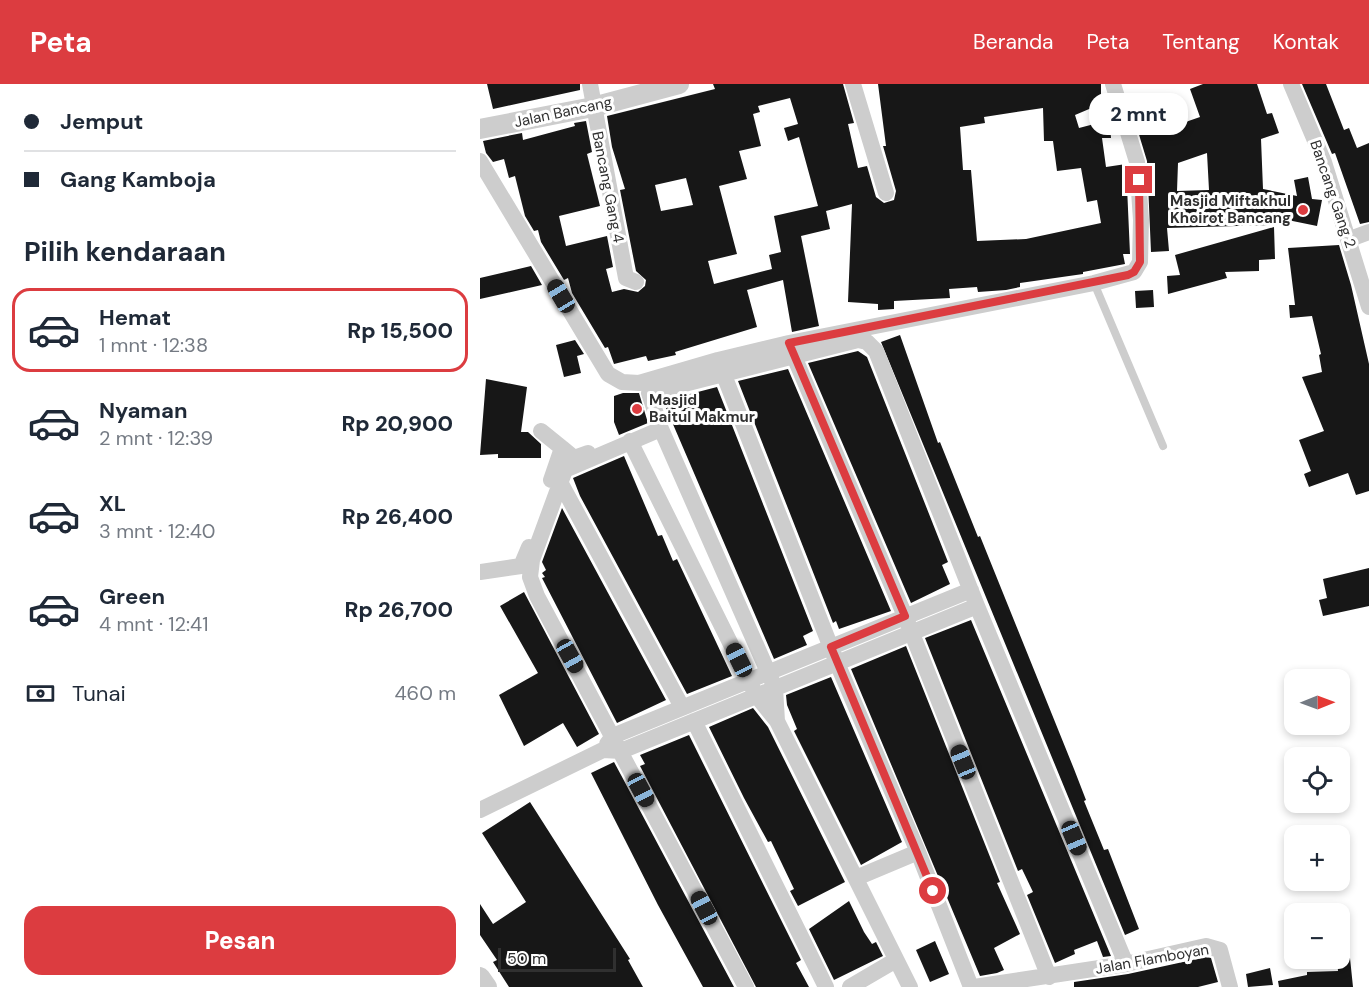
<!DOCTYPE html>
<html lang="id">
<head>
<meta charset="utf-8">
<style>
	:root { --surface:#fff; --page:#f2f2f3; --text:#1f2937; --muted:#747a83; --line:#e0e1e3; --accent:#dc3c40 }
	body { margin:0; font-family:"DM Sans",sans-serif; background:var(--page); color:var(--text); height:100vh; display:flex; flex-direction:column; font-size:22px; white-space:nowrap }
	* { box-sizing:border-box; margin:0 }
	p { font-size:20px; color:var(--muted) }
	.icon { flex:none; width:33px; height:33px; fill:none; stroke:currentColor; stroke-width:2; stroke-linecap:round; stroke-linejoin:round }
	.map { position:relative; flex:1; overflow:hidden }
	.sheet { display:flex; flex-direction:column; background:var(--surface); width:480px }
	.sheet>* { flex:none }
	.banner { display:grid; align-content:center; height:132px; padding:0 24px; background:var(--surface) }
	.needle { width:39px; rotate:89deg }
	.tools { position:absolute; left:804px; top:585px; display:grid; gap:12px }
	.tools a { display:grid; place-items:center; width:66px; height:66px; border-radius:12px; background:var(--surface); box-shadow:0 3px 9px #0003; font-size:30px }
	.scale { position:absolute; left:18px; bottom:15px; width:118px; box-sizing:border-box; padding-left:6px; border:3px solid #303030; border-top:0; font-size:16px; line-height:21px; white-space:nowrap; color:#303030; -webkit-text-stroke:4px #fff; paint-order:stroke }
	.end { position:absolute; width:27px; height:27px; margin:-14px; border:8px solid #dc3c40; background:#fff; box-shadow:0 0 0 3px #fff }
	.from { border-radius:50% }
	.bubble { position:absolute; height:42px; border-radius:18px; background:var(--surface); box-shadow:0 3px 9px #0003; font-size:20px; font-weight:800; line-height:42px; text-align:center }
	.car { position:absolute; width:18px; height:36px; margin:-18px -9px; border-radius:8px; box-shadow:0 0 4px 2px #0007; background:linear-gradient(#222 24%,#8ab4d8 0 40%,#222 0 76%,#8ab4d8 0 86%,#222 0) }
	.banner b { display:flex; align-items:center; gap:21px; height:57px; font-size:22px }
	.banner b+b { border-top:2px solid var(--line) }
	.banner i { width:15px; height:15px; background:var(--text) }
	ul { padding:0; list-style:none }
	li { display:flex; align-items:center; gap:18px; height:84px; margin:0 12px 9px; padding:0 12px; border:3px solid transparent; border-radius:18px }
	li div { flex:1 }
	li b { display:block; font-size:22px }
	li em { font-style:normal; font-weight:800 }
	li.on { border-color:var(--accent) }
	li>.icon { width:54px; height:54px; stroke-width:1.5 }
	h2 { padding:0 24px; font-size:27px; line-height:72px }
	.pay { display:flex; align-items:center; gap:15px; height:66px; padding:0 24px; font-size:22px }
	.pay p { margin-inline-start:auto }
	.action { display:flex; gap:12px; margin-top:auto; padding:12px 24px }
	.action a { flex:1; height:69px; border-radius:18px; background:var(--accent); color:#fff; font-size:24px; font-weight:800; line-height:69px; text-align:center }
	header { display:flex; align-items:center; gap:36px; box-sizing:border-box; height:84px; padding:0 30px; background:var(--accent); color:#fff }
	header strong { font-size:28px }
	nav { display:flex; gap:33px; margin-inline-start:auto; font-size:21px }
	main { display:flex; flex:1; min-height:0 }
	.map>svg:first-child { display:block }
</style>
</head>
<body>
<header>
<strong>Peta</strong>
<nav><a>Beranda</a><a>Peta</a><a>Tentang</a><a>Kontak</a></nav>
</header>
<main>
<section class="sheet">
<div class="banner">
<b><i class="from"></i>Jemput</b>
<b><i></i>Gang Kamboja</b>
</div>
<h2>Pilih kendaraan</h2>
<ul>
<li class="on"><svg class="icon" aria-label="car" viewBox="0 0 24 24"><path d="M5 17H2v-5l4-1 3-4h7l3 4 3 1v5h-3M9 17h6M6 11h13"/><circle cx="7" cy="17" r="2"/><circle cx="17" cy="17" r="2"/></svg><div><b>Hemat</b><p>1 mnt · 12:38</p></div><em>Rp 15,500</em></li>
<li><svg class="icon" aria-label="car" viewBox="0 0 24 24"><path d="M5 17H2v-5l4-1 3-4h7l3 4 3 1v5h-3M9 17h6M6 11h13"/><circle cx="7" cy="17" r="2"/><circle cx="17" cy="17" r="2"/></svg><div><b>Nyaman</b><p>2 mnt · 12:39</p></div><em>Rp 20,900</em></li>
<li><svg class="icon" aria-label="car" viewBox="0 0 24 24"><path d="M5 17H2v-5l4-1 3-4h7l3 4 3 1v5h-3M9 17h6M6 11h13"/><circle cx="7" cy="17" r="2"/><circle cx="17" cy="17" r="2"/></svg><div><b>XL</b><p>3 mnt · 12:40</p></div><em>Rp 26,400</em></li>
<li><svg class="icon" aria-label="car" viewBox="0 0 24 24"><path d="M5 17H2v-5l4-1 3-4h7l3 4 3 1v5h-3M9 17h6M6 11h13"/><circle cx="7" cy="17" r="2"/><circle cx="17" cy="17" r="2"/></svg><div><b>Green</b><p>4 mnt · 12:41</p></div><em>Rp 26,700</em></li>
</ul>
<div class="pay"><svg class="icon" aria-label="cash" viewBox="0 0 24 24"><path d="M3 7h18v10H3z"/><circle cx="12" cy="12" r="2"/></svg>Tunai<p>460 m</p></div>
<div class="action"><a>Pesan</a></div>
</section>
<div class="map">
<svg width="889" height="903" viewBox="0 0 889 903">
	<rect width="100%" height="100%" fill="#fff"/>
	<path fill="#171717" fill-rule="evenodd" d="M 7,0 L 100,0 L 100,6 L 13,25 Z
		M 233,0 L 363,0 L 374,39 L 368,40 L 378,84 L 387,82 L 396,113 L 404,119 L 414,116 L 416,107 L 403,62 L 406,62 L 398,0 L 621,0 L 621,20 L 595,31 L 599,44 L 622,38 L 622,42 L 630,41 L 631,54 L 622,54 L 626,83 L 646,80 L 650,170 L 643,170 L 645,180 L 603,188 L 603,190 L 540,199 L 540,203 L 526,206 L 498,208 L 497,203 L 469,205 L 470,214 L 414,217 L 414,225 L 398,226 L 398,220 L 368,218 L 372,120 L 346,127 L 350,145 L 321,152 L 339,242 L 312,248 L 303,196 L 267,206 L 277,243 L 195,268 L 196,271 L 168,277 L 166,272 L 134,280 L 128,263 L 125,264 L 92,209 L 88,194 L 84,196 L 61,158 L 58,146 L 54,147 L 45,132 L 35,92 L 29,94 L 24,75 L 13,78 L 6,69 L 3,57 L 42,49 L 43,56 L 95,42 L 94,39 L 106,37 L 112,68 L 107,70 L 120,122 L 79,132 L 86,162 L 127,152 L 133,183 L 126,185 L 132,208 L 144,205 L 158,208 L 165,202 L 166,196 L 156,187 L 154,177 L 140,106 L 145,105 L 132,63 L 127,32 L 235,5 ZM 310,14 L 318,40 L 304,44 L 308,57 L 319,53 L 338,122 L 294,132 L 301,168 L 289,171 L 292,185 L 234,200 L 228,177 L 257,170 L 239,102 L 267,95 L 259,67 L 281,62 L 273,30 L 280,28 L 278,22 ZM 563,24 L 564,57 L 573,57 L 577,87 L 601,84 L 607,118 L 617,116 L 621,139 L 546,155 L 497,157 L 491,86 L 483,86 L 480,43 L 505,39 L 504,33 ZM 206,94 L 213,121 L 181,127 L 175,101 Z
		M 723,0 L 777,0 L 787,30 L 792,29 L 799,49 L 781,55 L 783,105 L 817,112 L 814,96 L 828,93 L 832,115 L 842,116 L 837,142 L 793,133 L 794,141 L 687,144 L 689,167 L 671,168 L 667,77 L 657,44 L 661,43 L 657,29 L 689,20 L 694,42 L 720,33 L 710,5 ZM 727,69 L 729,106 L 697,107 L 698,79 Z
		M 822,0 L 846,0 L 864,46 L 869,44 L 877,64 L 889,59 L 889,138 L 880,140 L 855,69 L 852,70 Z
		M 794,143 L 795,175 L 779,176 L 779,187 L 745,188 L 747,194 L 688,210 L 687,192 L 700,191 L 695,171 Z
		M 859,161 L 871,201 L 889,280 L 889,407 L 876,411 L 868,389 L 829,403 L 824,390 L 831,387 L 819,356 L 844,347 L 822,293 L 842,288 L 839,271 L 841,270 L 832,232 L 810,234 L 809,221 L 815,221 L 808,164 Z
		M 51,182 L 62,201 L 0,215 L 0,194 Z
		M 673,206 L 674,223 L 656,224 L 655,207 Z
		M 420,251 L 458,359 L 460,358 L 498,453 L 500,452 L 594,685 L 606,716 L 604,717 L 624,766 L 628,765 L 659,845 L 645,851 L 401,258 Z
		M 95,256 L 104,270 L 97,272 L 101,289 L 84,293 L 76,261 Z
		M 378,267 L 387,273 L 468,478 L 462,481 L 470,500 L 431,519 L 328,279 Z
		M 308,285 L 411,527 L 359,545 L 356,537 L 353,539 L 258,297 Z
		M 6,295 L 47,303 L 41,348 L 48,348 L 61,360 L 61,374 L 18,374 L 18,370 L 0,371 Z
		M 237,303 L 333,547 L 323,552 L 327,561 L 294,575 L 183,317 Z
		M 143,309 L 159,309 L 168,339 L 139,351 L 134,338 L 134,312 Z
		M 144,372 L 178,452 L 182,451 L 193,477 L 197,475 L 252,592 L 207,610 L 100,412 L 93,394 Z
		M 82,424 L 186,616 L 137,639 L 62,494 L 65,493 L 62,489 L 66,486 L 62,478 Z
		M 889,484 L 889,522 L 843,532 L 839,516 L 847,514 L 843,495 Z
		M 44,508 L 119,650 L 97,663 L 83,639 L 44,662 L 19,611 L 58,589 L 20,522 Z
		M 491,536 L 631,872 L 623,873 L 617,857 L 594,866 L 595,870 L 575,879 L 547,811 L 553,808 L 542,785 L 538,787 L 445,554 Z
		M 426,562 L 520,798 L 517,799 L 540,850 L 514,864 L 524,886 L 517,889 L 500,892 L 371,585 Z
		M 351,593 L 422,758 L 381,781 L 314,647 L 317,645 L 307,621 L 306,611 Z
		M 273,624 L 288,643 L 365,798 L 318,822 L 310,807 L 314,805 L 291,757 L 288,758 L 264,714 L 229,643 Z
		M 209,651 L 321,876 L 316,879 L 329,903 L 276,903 L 160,682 L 165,680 L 160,671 Z
		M 134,678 L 141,691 L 254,903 L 223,903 L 178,821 L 111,689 Z
		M 50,718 L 150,875 L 148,876 L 163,903 L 29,903 L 13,878 L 17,876 L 0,851 L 0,820 L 13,840 L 46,818 L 2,749 Z
		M 369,817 L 384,848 L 392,860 L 396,858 L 403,872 L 354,896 L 329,845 Z
		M 455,857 L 469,890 L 450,898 L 436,866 Z
		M 726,873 L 731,874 L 738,898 L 718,903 L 594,903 L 594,898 L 648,890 Z
		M 857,874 L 870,874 L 873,903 L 799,903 L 798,897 L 827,891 L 827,888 L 858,887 Z
		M 790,884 L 793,901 L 768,903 L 766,890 Z"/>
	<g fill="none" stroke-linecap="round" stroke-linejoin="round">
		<path stroke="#cdcdcd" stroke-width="8" d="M 614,199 L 683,362"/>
		<path stroke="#cdcdcd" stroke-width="16" d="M 110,0 L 146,194 L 156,198
			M 373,0 L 406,109
			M 811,0 L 844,78 L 889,223
			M 0,77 L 128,290 L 142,298 L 159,299 L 238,276 L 309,259 L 614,199 L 654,188 L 660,178 L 661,136 L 657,78 L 633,0
			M 870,155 L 889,148
			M 310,263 L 425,532 L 569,893
			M 240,281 L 357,579 L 438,768 L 491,903
			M 181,345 L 85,386 L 52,476 L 50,493 L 57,512 L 266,903
			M 61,347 L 82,364
			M 150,357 L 276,611 L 297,637 L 430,903
			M 71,396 L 82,364 L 94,374 L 108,369
			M 79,396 L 202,623
			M 0,488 L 41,482 L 49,463
			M 214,637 L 346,903
			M 297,637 L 295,604 L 181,345 L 169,309 L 378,256 L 387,258 L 396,267 L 497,522 L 646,880
			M 127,660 L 133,652 L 491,506
			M 0,726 L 123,666 L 141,667 L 497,522
			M 376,794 L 438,768
			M 370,903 L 416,876
			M 494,903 L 646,880 L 726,862 L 740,866 L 750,903"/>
		<path stroke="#cdcdcd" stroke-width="20" d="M 0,45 L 113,23 L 199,0
			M 0,893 L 7,903"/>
	</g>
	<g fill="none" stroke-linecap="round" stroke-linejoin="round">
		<path stroke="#dc3c40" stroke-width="8" d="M 453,807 L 351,563 L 425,532 L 309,259 L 648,191 L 654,188 L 660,178 L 659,96"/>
	</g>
	<g fill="#dc3c40" stroke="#fff" stroke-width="2">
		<circle cx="823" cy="126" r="6"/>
		<circle cx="157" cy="325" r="6"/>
	</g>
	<g text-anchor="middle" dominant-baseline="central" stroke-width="6" stroke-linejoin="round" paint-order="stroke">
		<g font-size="15" fill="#303030" stroke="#fff">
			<text transform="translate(83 28) rotate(-12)">Jalan Bancang</text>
			<text transform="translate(128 103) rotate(79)">Bancang Gang 4</text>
			<text transform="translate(853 110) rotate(71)">Bancang Gang 2</text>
			<text transform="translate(672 875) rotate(-10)">Jalan Flamboyan</text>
		</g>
		<g font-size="15" font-weight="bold" fill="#303030" stroke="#fff" text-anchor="end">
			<text x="811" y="117">Masjid Miftakhul<tspan x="811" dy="17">Khoirot Bancang</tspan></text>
			<text x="169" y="316" text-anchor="start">Masjid<tspan x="169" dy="17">Baitul Makmur</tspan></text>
		</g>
	</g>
</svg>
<div class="tools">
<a><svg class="needle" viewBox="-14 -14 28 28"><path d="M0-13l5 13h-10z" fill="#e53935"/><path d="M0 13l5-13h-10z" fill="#747a83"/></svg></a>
<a><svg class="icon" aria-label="locate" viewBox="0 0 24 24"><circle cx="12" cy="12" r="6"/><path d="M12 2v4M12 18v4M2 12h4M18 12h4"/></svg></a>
<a>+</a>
<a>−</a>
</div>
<div class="scale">50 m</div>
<i class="end from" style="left:453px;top:807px"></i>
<i class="end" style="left:659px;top:96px"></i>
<div class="bubble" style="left:609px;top:9px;width:99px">2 mnt</div>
<i class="car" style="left:81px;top:212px;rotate:329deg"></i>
<i class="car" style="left:90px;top:572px;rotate:151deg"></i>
<i class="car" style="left:259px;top:576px;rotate:334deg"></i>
<i class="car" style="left:483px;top:678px;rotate:338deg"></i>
<i class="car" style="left:161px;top:706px;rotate:152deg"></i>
<i class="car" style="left:594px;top:754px;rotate:157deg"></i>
<i class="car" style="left:224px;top:824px;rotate:332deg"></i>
</div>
</main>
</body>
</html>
